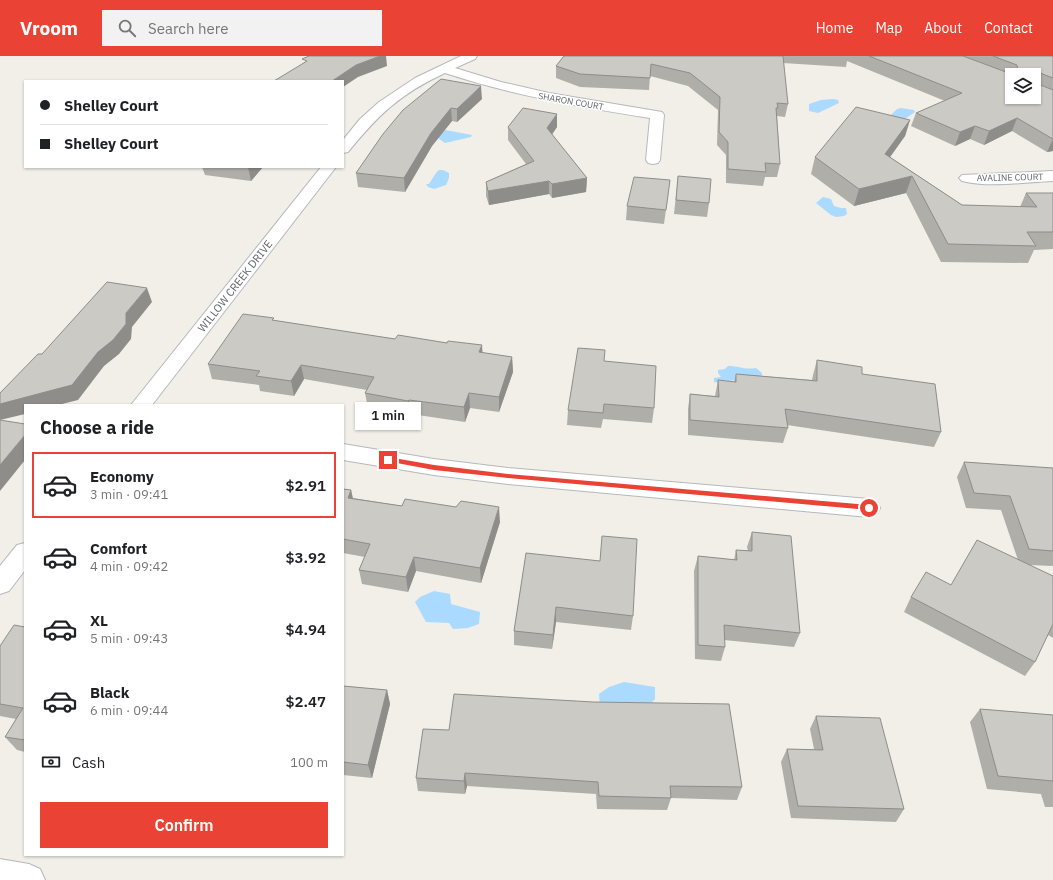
<!DOCTYPE html>
<html lang="en">
<head>
<meta charset="utf-8">
<style>
	:root { --surface:#fff; --page:#f2f2f2; --text:#202124; --muted:#757577; --line:#e0e0e0; --accent:#ea4335 }
	body { margin:0; font-family:"IBM Plex Sans",sans-serif; background:var(--page); color:var(--text); height:100vh; display:flex; flex-direction:column; font-size:15px; white-space:nowrap }
	* { box-sizing:border-box; margin:0 }
	p { font-size:13px; color:var(--muted) }
	.icon { flex:none; width:22px; height:22px; fill:none; stroke:currentColor; stroke-width:2; stroke-linecap:round; stroke-linejoin:round }
	.map { position:relative; flex:1; overflow:hidden }
	.details { position:absolute; left:24px; top:348px; width:320px; height:452px; display:flex; flex-direction:column; background:var(--surface); border-radius:0px; box-shadow:0 1px 3px #0004 }
	.details>* { flex:none }
	.top-card { position:absolute; left:24px; top:24px; width:320px; height:88px; border-radius:0px; box-shadow:0 1px 3px #0004; display:grid; align-content:center; height:88px; padding:0 16px; background:var(--surface) }
	.fabs { position:absolute; left:1005px; top:12px; display:grid; gap:8px }
	.fabs a { display:grid; place-items:center; width:36px; height:36px; border-radius:0px; background:var(--surface); box-shadow:0 1px 3px #0004; font-size:20px }
	.end { position:absolute; width:18px; height:18px; margin:-9px; border:5px solid #ea4335; background:#fff; box-shadow:0 0 0 2px #fff }
	.from { border-radius:50% }
	.bubble { position:absolute; height:28px; border-radius:0px; background:var(--surface); box-shadow:0 1px 3px #0004; font-size:13px; font-weight:600; line-height:28px; text-align:center }
	.top-card b { display:flex; align-items:center; gap:14px; height:38px; font-size:15px }
	.top-card b+b { border-top:1px solid var(--line) }
	.top-card i { width:10px; height:10px; background:var(--text) }
	ul { padding:0; list-style:none }
	li { display:flex; align-items:center; gap:12px; height:66px; margin:0 8px 6px; padding:0 8px; border:2px solid transparent; border-radius:0px }
	li div { flex:1 }
	li b { display:block; font-size:15px }
	li em { font-style:normal; font-weight:600 }
	li.current { border-color:var(--accent) }
	li>.icon { width:36px; height:36px; stroke-width:1.5 }
	h2 { padding:0 16px; font-size:18px; line-height:48px }
	.pay { display:flex; align-items:center; gap:10px; height:44px; padding:0 16px; font-size:15px }
	.pay p { margin-inline-start:auto }
	.primary-button { display:flex; gap:8px; margin-top:auto; padding:8px 16px }
	.primary-button a { flex:1; height:46px; border-radius:0px; background:var(--accent); color:#fff; font-size:16px; font-weight:600; line-height:46px; text-align:center }
	header { display:flex; align-items:center; gap:24px; box-sizing:border-box; height:56px; padding:0 20px; background:var(--accent); color:#fff }
	header strong { font-size:19px }
	nav { display:flex; gap:22px; margin-inline-start:auto; font-size:14px }
	.search { width:280px; height:36px; background:var(--page); display:flex; align-items:center; gap:10px; box-sizing:border-box; padding:0 14px; border-radius:0px; color:var(--muted); font-size:15px }
	.map>svg:first-child { display:block }
</style>
</head>
<body>
<header>
<strong>Vroom</strong>
<div class="search"><svg class="icon" aria-label="search" viewBox="0 0 24 24"><circle cx="10" cy="10" r="6"/><path d="M15 15l6 6"/></svg>Search here</div>
<nav><a>Home</a><a>Map</a><a>About</a><a>Contact</a></nav>
</header>
<div class="map">
<svg width="1053" height="824" viewBox="0 0 1053 824">
	<rect width="100%" height="100%" fill="#f1efe8"/>
	<path fill="#aadaff" d="M 833,43 L 838,44 L 839,47 L 818,57 L 809,55 L 809,48 L 821,44 Z
		M 901,52 L 914,54 L 915,56 L 902,65 L 890,60 L 897,53 Z
		M 445,74 L 472,79 L 471,81 L 445,87 L 435,80 Z
		M 439,114 L 443,114 L 449,117 L 449,122 L 446,129 L 434,133 L 428,131 L 426,128 L 429,128 L 436,117 Z
		M 823,141 L 831,143 L 834,150 L 841,152 L 846,152 L 847,158 L 844,160 L 836,161 L 831,159 L 816,147 Z
		M 728,310 C 740,310 744,314 756,312 L 762,317 L 762,326 L 740,323 L 729,325 L 723,324 L 719,327 L 714,326 L 714,322 L 721,321 L 718,317 L 718,314 L 725,313 Z
		M 434,535 L 450,538 L 451,548 L 480,556 L 479,568 L 468,572 L 453,573 L 449,567 L 426,566 L 415,546 L 420,541 Z
		M 624,626 L 655,631 L 655,643 L 646,652 L 600,652 L 599,638 L 609,631 Z"/>
	<g fill="none" stroke-linecap="round" stroke-linejoin="round">
		<defs>
			<path id="minor" d="M 461,0 L 477,0 L 475,3 L 455,12 L 501,26 L 549,37 L 662,56 L 664,59 L 660,104 L 658,107 L 653,108 L 648,107 L 646,104 L 650,62 C 580,51 512,39 445,17 C 400,38 379,58 348,96 L 343,97 L 343,84 L 360,63 L 379,46 L 415,22 Z
				M 321,111 L 336,111 L 152,349 L 131,349 Z
				M 1053,115 L 1053,125 C 1026,126 988,132 962,125 L 959,122 L 962,119 Z
				M 343,388 L 434,403 L 508,412 L 869,443 L 877,446 L 880,452 L 877,458 L 869,461 L 508,428 L 434,419 L 343,404 Z
				M 25,487 L 25,514 L 9,535 L 0,538 L 0,510 L 17,489 Z
				M 0,803 L 29,808 L 40,813 L 45,824 L 0,824 Z"/>
		</defs>
		<use href="#minor" stroke="#b5b8bc" stroke-width="2"/>
		<use href="#minor" fill="#fff" fill-rule="evenodd"/>
	</g>
	<path fill="#afaea9" fill-rule="evenodd" d="M 564,0 L 1053,0 L 1053,95 L 1047,96 L 1012,75 L 984,89 L 970,83 L 955,90 L 911,70 L 916,57 L 945,45 L 847,5 L 846,11 L 783,7 L 788,48 L 785,61 L 777,60 L 780,108 L 777,121 L 765,121 L 763,130 L 726,127 L 726,99 L 717,89 L 718,54 L 688,30 L 650,20 L 649,34 L 580,31 L 556,22 L 556,10 ZM 1012,19 L 1034,19 L 1012,41 Z
		M 482,43 L 457,66 L 452,65 L 432,90 L 405,136 L 358,131 L 356,117 L 403,54 Z
		M 557,58 L 557,71 L 552,79 L 587,122 L 586,136 L 552,142 L 549,138 L 489,149 L 486,140 L 486,126 L 526,108 L 508,84 L 508,71 Z
		M 910,64 L 905,80 L 890,101 L 962,149 L 1020,151 L 1026,137 L 1053,137 L 1053,193 L 1034,194 L 1028,207 L 941,206 L 906,137 L 854,150 L 811,118 L 815,101 Z
		M 202,111 L 263,111 L 251,125 L 205,119 Z
		M 678,120 L 709,147 L 707,161 L 674,158 Z
		M 670,124 L 664,168 L 626,164 L 627,150 Z
		M 274,265 L 395,283 L 482,289 L 482,297 L 512,301 L 513,316 L 499,356 L 470,352 L 465,366 L 411,358 L 410,360 L 368,352 L 365,337 L 367,334 L 304,323 L 294,340 L 260,335 L 259,329 L 212,323 L 208,308 Z
		M 817,304 L 862,318 L 941,376 L 934,391 L 787,369 L 788,372 L 783,387 L 688,379 L 688,353 L 690,338 L 715,340 L 718,324 L 734,326 L 736,318 L 812,324 L 813,319 Z
		M 604,305 L 654,352 L 652,367 L 603,363 L 601,372 L 567,369 L 568,354 Z
		M 964,406 L 1053,412 L 1053,510 L 1029,509 L 1053,520 L 1053,582 L 1048,579 L 1035,606 L 1025,620 L 904,556 L 911,541 L 951,529 L 1018,504 L 1001,454 L 966,452 L 957,421 Z
		M 343,433 L 351,434 L 353,442 L 500,466 L 481,527 L 416,515 L 408,536 L 362,528 L 359,514 L 365,501 L 343,497 Z
		M 752,476 L 800,577 L 794,591 L 724,584 L 725,591 L 721,605 L 695,603 L 694,515 L 698,500 L 734,504 L 736,494 L 748,495 L 747,491 Z
		M 526,497 L 633,560 L 631,574 L 556,566 L 552,593 L 514,589 L 514,575 Z
		M 25,571 L 25,696 L 17,694 L 5,681 L 16,663 L 0,660 L 0,590 Z
		M 343,630 L 387,634 L 390,648 L 372,722 L 343,719 Z
		M 980,653 L 1053,659 L 1053,751 L 1045,751 L 1041,738 L 987,733 L 970,666 Z
		M 816,660 L 904,753 L 896,766 L 791,762 L 781,706 L 787,693 L 814,693 L 810,673 Z
		M 423,673 L 742,731 L 737,744 L 671,742 L 667,754 L 597,753 L 596,738 L 467,730 L 465,738 L 418,735 L 416,722 Z"/>
	<path fill="#8f8d8a" d="M 380,0 L 386,0 L 387,10 L 358,21 L 343,31 L 343,25 L 332,25 L 356,9 Z
		M 481,30 L 482,43 L 457,66 L 457,53 Z
		M 451,52 L 452,65 L 432,90 L 405,136 L 404,122 L 431,77 Z
		M 557,58 L 557,71 L 546,86 L 547,72 Z
		M 1017,62 L 1012,75 L 984,89 L 989,75 Z
		M 910,64 L 905,80 L 880,115 L 885,98 Z
		M 975,70 L 970,83 L 955,90 L 960,76 Z
		M 1053,83 L 1053,95 L 1047,96 Z
		M 248,111 L 263,111 L 251,125 Z
		M 912,120 L 906,137 L 854,150 L 859,133 Z
		M 587,122 L 586,136 L 552,142 L 552,128 Z
		M 549,125 L 549,138 L 489,149 L 488,135 Z
		M 147,232 L 152,246 L 132,271 L 131,283 L 119,298 L 104,310 L 78,344 L 58,349 L 25,349 L 25,358 L 0,364 L 0,348 L 98,296 L 126,257 Z
		M 482,289 L 483,304 L 479,296 Z
		M 512,301 L 513,316 L 499,356 L 499,341 Z
		M 301,309 L 304,323 L 294,340 L 291,325 Z
		M 469,337 L 470,352 L 465,366 L 464,351 Z
		M 409,344 L 411,358 L 410,360 L 408,345 Z
		M 25,379 L 25,404 L 0,435 L 0,409 Z
		M 351,434 L 354,449 L 348,442 Z
		M 499,451 L 500,466 L 481,527 L 480,512 Z
		M 414,501 L 416,515 L 408,536 L 406,521 Z
		M 556,551 L 556,566 L 552,593 L 553,579 Z
		M 387,634 L 390,648 L 372,722 L 368,709 Z
		M 465,717 L 467,730 L 465,738 L 464,725 Z"/>
	<path fill="#cccac5" stroke="#8f8d8a" d="M 309,0 L 380,0 L 356,9 L 332,25 L 274,25 L 307,5 L 302,3 Z
		M 564,0 L 783,0 L 788,48 L 777,47 L 778,52 L 776,52 L 780,108 L 765,107 L 766,116 L 728,113 L 728,86 L 719,76 L 720,41 L 690,17 L 651,8 L 650,22 L 580,18 L 556,10 Z
		M 869,0 L 963,0 L 1014,19 L 1012,19 L 1012,41 L 1034,41 L 1034,19 L 1017,19 L 1018,18 L 1017,9 L 993,0 L 1053,0 L 1053,22 L 1040,17 L 1038,18 L 1038,28 L 1053,34 L 1053,83 L 1017,62 L 989,75 L 975,70 L 960,76 L 916,57 L 962,37 Z
		M 441,23 L 481,30 L 457,53 L 451,52 L 431,77 L 404,122 L 356,117 L 383,78 L 403,54 Z
		M 856,51 L 910,64 L 885,98 L 962,149 L 1037,151 L 1026,137 L 1053,137 L 1053,176 L 1027,176 L 1036,190 L 948,188 L 912,120 L 859,133 L 815,101 Z
		M 523,52 L 557,58 L 547,72 L 587,122 L 552,128 L 549,125 L 488,135 L 486,126 L 534,105 L 508,71 Z
		M 678,120 L 711,123 L 709,147 L 676,144 Z
		M 634,121 L 670,124 L 666,154 L 627,150 Z
		M 107,226 L 147,232 L 126,257 L 126,268 L 113,284 L 98,296 L 72,329 L 0,348 L 0,337 L 38,298 L 42,298 Z
		M 243,258 L 274,262 L 272,264 L 395,283 L 398,279 L 447,287 L 448,285 L 482,289 L 479,296 L 512,301 L 499,341 L 469,337 L 464,351 L 409,344 L 408,345 L 365,337 L 374,321 L 301,309 L 291,325 L 256,320 L 260,315 L 208,308 Z
		M 578,292 L 605,294 L 604,305 L 656,310 L 654,352 L 604,348 L 603,357 L 568,354 Z
		M 817,304 L 862,311 L 862,318 L 935,328 L 941,376 L 785,353 L 788,372 L 690,364 L 690,338 L 719,341 L 718,324 L 736,326 L 736,318 L 817,325 Z
		M 0,364 L 25,368 L 25,379 L 0,409 Z
		M 964,406 L 1053,412 L 1053,495 L 1029,493 L 1010,440 L 974,437 Z
		M 343,433 L 351,434 L 348,442 L 402,450 L 405,443 L 456,451 L 461,445 L 499,451 L 480,512 L 414,501 L 406,521 L 359,514 L 370,488 L 343,483 Z
		M 752,476 L 791,480 L 800,577 L 724,569 L 725,591 L 698,589 L 698,500 L 737,504 L 736,494 L 752,495 Z
		M 602,480 L 637,483 L 633,560 L 556,551 L 553,579 L 514,575 L 526,497 L 600,505 Z
		M 977,484 L 1053,520 L 1053,568 L 1035,606 L 911,541 L 926,516 L 951,529 Z
		M 14,569 L 25,571 L 25,684 L 5,681 L 23,652 L 0,648 L 0,590 Z
		M 343,630 L 387,634 L 368,709 L 343,706 Z
		M 454,638 L 593,646 L 729,648 L 742,731 L 670,730 L 671,742 L 599,740 L 598,726 L 465,717 L 464,725 L 416,722 L 423,673 L 449,674 Z
		M 980,653 L 1053,659 L 1053,726 L 1053,725 L 998,720 Z
		M 816,660 L 880,662 L 904,753 L 798,750 L 787,693 L 823,694 Z"/>
	<path fill="#ea4335" d="M 388,401 L 434,409 L 508,418 L 869,449 L 872,452 L 869,454 L 508,422 L 434,414 L 386,405 L 385,404 Z"/>
	<g text-anchor="middle" dominant-baseline="central" stroke-width="3" stroke-linejoin="round" paint-order="stroke">
		<g font-size="9" fill="#5f6368" stroke="#fff">
			<text transform="translate(571 45) rotate(10)">SHARON COURT</text>
			<text transform="translate(1010 121) rotate(-1)">AVALINE COURT</text>
		</g>
		<g font-size="11" fill="#5f6368" stroke="#fff">
			<text transform="translate(235 230) rotate(-52)">WILLOW CREEK DRIVE</text>
		</g>
	</g>
</svg>
<div class="fabs">
<a><svg class="icon" aria-label="layers" viewBox="0 0 24 24"><path d="M12 4l9 5-9 5-9-5zM3 14l9 5 9-5"/></svg></a>
</div>
<i class="end from" style="left:869px;top:452px"></i>
<i class="end" style="left:388px;top:404px"></i>
<div class="bubble" style="left:355px;top:346px;width:66px">1 min</div>
<div class="top-card">
<b><i class="from"></i>Shelley Court</b>
<b><i></i>Shelley Court</b>
</div>
<section class="details">
<h2>Choose a ride</h2>
<ul>
<li class="current"><svg class="icon" aria-label="car" viewBox="0 0 24 24"><path d="M5 17H2v-5l4-1 3-4h7l3 4 3 1v5h-3M9 17h6M6 11h13"/><circle cx="7" cy="17" r="2"/><circle cx="17" cy="17" r="2"/></svg><div><b>Economy</b><p>3 min · 09:41</p></div><em>$2.91</em></li>
<li><svg class="icon" aria-label="car" viewBox="0 0 24 24"><path d="M5 17H2v-5l4-1 3-4h7l3 4 3 1v5h-3M9 17h6M6 11h13"/><circle cx="7" cy="17" r="2"/><circle cx="17" cy="17" r="2"/></svg><div><b>Comfort</b><p>4 min · 09:42</p></div><em>$3.92</em></li>
<li><svg class="icon" aria-label="car" viewBox="0 0 24 24"><path d="M5 17H2v-5l4-1 3-4h7l3 4 3 1v5h-3M9 17h6M6 11h13"/><circle cx="7" cy="17" r="2"/><circle cx="17" cy="17" r="2"/></svg><div><b>XL</b><p>5 min · 09:43</p></div><em>$4.94</em></li>
<li><svg class="icon" aria-label="car" viewBox="0 0 24 24"><path d="M5 17H2v-5l4-1 3-4h7l3 4 3 1v5h-3M9 17h6M6 11h13"/><circle cx="7" cy="17" r="2"/><circle cx="17" cy="17" r="2"/></svg><div><b>Black</b><p>6 min · 09:44</p></div><em>$2.47</em></li>
</ul>
<div class="pay"><svg class="icon" aria-label="cash" viewBox="0 0 24 24"><path d="M3 7h18v10H3z"/><circle cx="12" cy="12" r="2"/></svg>Cash<p>100 m</p></div>
<div class="primary-button"><a>Confirm</a></div>
</section>
</div>
</body>
</html>
